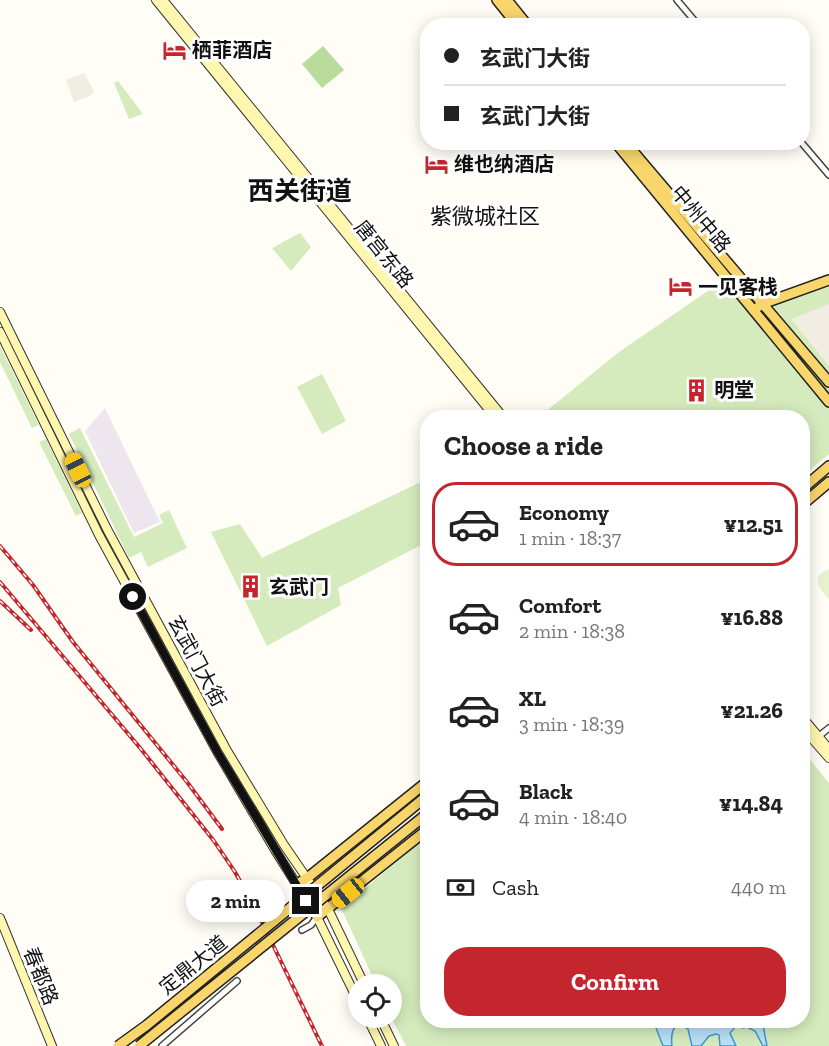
<!DOCTYPE html>
<html lang="en">
<head>
<meta charset="utf-8">
<style>
	:root { --surface:#fff; --page:#f6f6f6; --text:#222; --muted:#767676; --line:#e0e0e0; --accent:#c4262e }
	body { margin:0; font-family:"Zilla Slab","Noto Sans SC",serif; background:var(--page); color:var(--text); height:100vh; display:flex; flex-direction:column; font-size:22px; white-space:nowrap }
	* { box-sizing:border-box; margin:0 }
	p { font-size:20px; color:var(--muted) }
	.icon { flex:none; width:33px; height:33px; fill:none; stroke:currentColor; stroke-width:2; stroke-linecap:round; stroke-linejoin:round }
	.map { position:relative; flex:1; overflow:hidden }
	.panel { position:absolute; left:420px; top:410px; width:390px; height:618px; display:flex; flex-direction:column; background:var(--surface); border-radius:24px; box-shadow:0 3px 15px #0003 }
	.panel>* { flex:none }
	.hud { position:absolute; left:420px; top:18px; width:390px; height:132px; border-radius:24px; box-shadow:0 3px 15px #0003; display:grid; align-content:center; height:132px; padding:0 24px; background:var(--surface) }
	.controls { position:absolute; left:348px; top:974px; display:grid; gap:12px }
	.controls a { display:grid; place-items:center; width:54px; height:54px; border-radius:50%; background:var(--surface); box-shadow:0 3px 15px #0003; font-size:30px }
	.end { position:absolute; width:27px; height:27px; margin:-14px; border:8px solid #111; background:#fff; box-shadow:0 0 0 3px #fff }
	.from { border-radius:50% }
	.bubble { position:absolute; height:42px; border-radius:21px; background:var(--surface); box-shadow:0 3px 15px #0003; font-size:20px; font-weight:700; line-height:42px; text-align:center }
	.car { position:absolute; width:18px; height:36px; margin:-18px -9px; border-radius:8px; box-shadow:0 0 4px 2px #0007; background:linear-gradient(#f5c518 24%,#345 0 40%,#f5c518 0 76%,#345 0 86%,#f5c518 0) }
	.hud b { display:flex; align-items:center; gap:21px; height:57px; font-size:22px }
	.hud b+b { border-top:2px solid var(--line) }
	.hud i { width:15px; height:15px; background:var(--text) }
	ul { padding:0; list-style:none }
	li { display:flex; align-items:center; gap:18px; height:84px; margin:0 12px 9px; padding:0 12px; border:3px solid transparent; border-radius:24px }
	li div { flex:1 }
	li b { display:block; font-size:22px }
	li em { font-style:normal; font-weight:700 }
	li.selected { border-color:var(--accent) }
	li>.icon { width:54px; height:54px; stroke-width:1.5 }
	h2 { padding:0 24px; font-size:27px; line-height:72px }
	.pay { display:flex; align-items:center; gap:15px; height:66px; padding:0 24px; font-size:22px }
	.pay p { margin-inline-start:auto }
	.primary-button { display:flex; gap:12px; margin-top:auto; padding:12px 24px }
	.primary-button a { flex:1; height:69px; border-radius:24px; background:var(--accent); color:#fff; font-size:24px; font-weight:700; line-height:69px; text-align:center }
	.map>svg:first-child { display:block }
</style>
</head>
<body>
<div class="map">
<svg width="829" height="1046" viewBox="0 0 829 1046">
	<rect width="100%" height="100%" fill="#fffdf5"/>
	<path fill="#eee6ef" d="M 105,408 L 160,522 L 134,533 L 85,431 Z"/>
	<path fill="#d5ebbd" d="M 118,81 L 143,114 L 129,119 L 114,83 Z
		M 300,233 L 311,247 L 291,271 L 272,248 Z
		M 829,284 L 829,454 L 803,476 L 802,417 L 539,417 L 619,352 L 715,286 L 732,298 L 782,300 Z
		M 0,346 L 39,425 L 32,428 L 0,362 Z
		M 322,374 L 346,421 L 322,434 L 297,387 Z
		M 80,428 L 134,537 L 163,523 L 159,515 L 169,510 L 187,548 L 148,567 L 141,552 L 129,558 L 69,434 Z
		M 46,439 L 82,513 L 76,516 L 39,442 Z
		M 427,479 L 427,542 L 338,588 L 341,605 L 267,646 L 211,532 L 240,524 L 262,558 Z
		M 803,751 L 829,783 L 829,1046 L 406,1046 L 391,1017 L 392,984 L 376,984 L 341,908 L 427,837 L 428,1020 L 802,1020 Z"/>
	<path fill="#b9dc9c" d="M 323,46 L 344,70 L 322,88 L 302,64 Z"/>
	<path fill="#e6f2cf" d="M 829,569 L 829,600 C 820,588 809,577 829,569 Z"/>
	<path fill="#f1ede2" d="M 84,73 L 94,91 L 90,96 L 74,102 L 66,80 Z
		M 829,304 L 829,366 L 791,319 Z"/>
	<path fill="#b9e0f7" stroke="#3f96cf" stroke-width="1.5" d="M 653,1020 L 762,1020 L 767,1046 L 763,1046 L 755,1031 L 747,1027 L 743,1028 L 736,1026 L 730,1033 L 736,1046 L 720,1046 L 719,1035 L 716,1034 L 709,1036 L 701,1046 L 692,1046 L 688,1029 L 680,1024 C 671,1027 671,1038 672,1046 L 663,1046 Z"/>
	<g fill="none" stroke-linecap="round" stroke-linejoin="round">
		<defs>
			<path id="street" d="M 677,0 L 699,26
				M 801,142 L 829,175
				M 819,736 L 829,728
				M 302,930 L 311,925 L 317,917
				M 162,1046 L 237,981"/>
			<path id="secondary" d="M 156,0 L 495,417
				M 163,0 L 503,417
				M 0,312 L 107,529 L 226,749 L 284,845 L 328,909 L 364,984
				M 0,332 L 99,535 L 218,753 L 275,850 L 317,917 L 358,1001
				M 802,717 L 829,749
				M 802,727 L 829,758
				M 0,918 L 52,1046
				M 367,1017 L 381,1046
				M 380,1017 L 394,1046"/>
			<path id="primary" d="M 497,0 L 518,26
				M 507,0 L 528,26
				M 615,142 L 829,402
				M 625,142 L 829,382
				M 758,307 L 762,304 L 829,280
				M 802,489 L 829,466
				M 802,505 L 829,482
				M 296,885 L 311,875 L 428,781
				M 317,917 L 428,829"/>
		</defs>
		<use href="#street" stroke="#444" stroke-width="8"/>
		<use href="#secondary" stroke="#333" stroke-width="10"/>
		<use href="#primary" stroke="#222" stroke-width="12"/>
		<use href="#street" stroke="#fff" stroke-width="5"/>
		<use href="#secondary" stroke="#fff6b0" stroke-width="8"/>
		<use href="#primary" stroke="#f9d66b" stroke-width="9"/>
		<defs>
			<path id="rail" d="M 0,546 L 33,585 L 73,642 L 187,782 L 222,829
				M 0,582 L 141,749 L 214,841 L 235,872 L 256,910 L 322,1046
				M 0,601 L 31,630"/>
		</defs>
		<use href="#rail" stroke="#c4262e" stroke-width="4"/>
		<use href="#rail" stroke="#fff" stroke-width="1.5" stroke-dasharray="4.5" stroke-linecap="butt"/>
		<defs>
			<path id="primary-bridge" d="M 118,1046 L 147,1025 L 428,795
				M 139,1046 L 428,813"/>
		</defs>
		<use href="#primary-bridge" stroke="#222" stroke-width="12" stroke-linecap="butt"/>
		<use href="#primary-bridge" stroke="#f9d66b" stroke-width="9"/>
	</g>
	<g fill="none" stroke-linecap="round" stroke-linejoin="round">
		<path stroke="#111" stroke-width="8" d="M 133,597 L 218,753 L 306,901"/>
	</g>
	<defs>
		<symbol id="hotel-bare" viewBox="-9 -9 18 18"><path d="M-6-4.5h1.5V1H6V5H4.5V3h-9V5H-6ZM-4 0a1.8 1.8 0 1 1 3.6 0ZM.5 0V-2.5h3Q6-2.5 6 0Z" fill="#c4262e" stroke="#fff" stroke-width="2.5" paint-order="stroke"/></symbol>
		<symbol id="building-bare" viewBox="-9 -9 18 18"><path d="M-4-6H4V6H1V3H-1V6H-4ZM-2.5-4.3h1.7v1.8h-1.7ZM.8-4.3h1.7v1.8H.8ZM-2.5-1h1.7V.8h-1.7ZM.8-1h1.7V.8H.8Z" fill="#c4262e" stroke="#fff" stroke-width="2.5" paint-order="stroke"/></symbol>
	</defs>
	<g fill-rule="evenodd">
		<use href="#hotel-bare" x="158" y="34" width="33" height="33"/>
		<use href="#hotel-bare" x="420" y="148" width="33" height="33"/>
		<use href="#hotel-bare" x="664" y="270" width="33" height="33"/>
		<use href="#building-bare" x="680" y="374" width="33" height="33"/>
		<use href="#building-bare" x="234" y="570" width="33" height="33"/>
	</g>
	<g text-anchor="middle" dominant-baseline="central" stroke-width="6" stroke-linejoin="round" paint-order="stroke">
		<g font-size="20" font-weight="bold" fill="#111" stroke="#fff" text-anchor="start">
			<text x="192" y="50">栖菲酒店</text>
			<text x="454" y="164">维也纳酒店</text>
			<text x="698" y="287">一见客栈</text>
			<text x="714" y="390">明堂</text>
			<text x="269" y="587">玄武门</text>
		</g>
		<g font-size="20" fill="#111" stroke="#fff">
			<text transform="translate(701 219) rotate(50)">中州中路</text>
			<text transform="translate(384 254) rotate(51)">唐宫东路</text>
			<text transform="translate(197 661) rotate(62)">玄武门大街</text>
			<text transform="translate(193 965) rotate(-39)">定鼎大道</text>
			<text transform="translate(41 976) rotate(68)">春都路</text>
		</g>
		<g font-size="22" fill="#111" stroke="#fff">
			<text x="485" y="216">紫微城社区</text>
		</g>
		<g font-size="26" font-weight="bold" fill="#111" stroke="#fff">
			<text x="300" y="191">西关街道</text>
		</g>
	</g>
</svg>
<div class="controls">
<a><svg class="icon" aria-label="locate" viewBox="0 0 24 24"><circle cx="12" cy="12" r="6"/><path d="M12 2v4M12 18v4M2 12h4M18 12h4"/></svg></a>
</div>
<i class="end from" style="left:133px;top:597px"></i>
<i class="end" style="left:306px;top:901px"></i>
<div class="bubble" style="left:186px;top:880px;width:99px">2 min</div>
<i class="car" style="left:78px;top:470px;rotate:334deg"></i>
<i class="car" style="left:348px;top:893px;rotate:231deg"></i>
<div class="hud">
<b><i class="from"></i>玄武门大街</b>
<b><i></i>玄武门大街</b>
</div>
<section class="panel">
<h2>Choose a ride</h2>
<ul>
<li class="selected"><svg class="icon" aria-label="car" viewBox="0 0 24 24"><path d="M5 17H2v-5l4-1 3-4h7l3 4 3 1v5h-3M9 17h6M6 11h13"/><circle cx="7" cy="17" r="2"/><circle cx="17" cy="17" r="2"/></svg><div><b>Economy</b><p>1 min · 18:37</p></div><em>¥12.51</em></li>
<li><svg class="icon" aria-label="car" viewBox="0 0 24 24"><path d="M5 17H2v-5l4-1 3-4h7l3 4 3 1v5h-3M9 17h6M6 11h13"/><circle cx="7" cy="17" r="2"/><circle cx="17" cy="17" r="2"/></svg><div><b>Comfort</b><p>2 min · 18:38</p></div><em>¥16.88</em></li>
<li><svg class="icon" aria-label="car" viewBox="0 0 24 24"><path d="M5 17H2v-5l4-1 3-4h7l3 4 3 1v5h-3M9 17h6M6 11h13"/><circle cx="7" cy="17" r="2"/><circle cx="17" cy="17" r="2"/></svg><div><b>XL</b><p>3 min · 18:39</p></div><em>¥21.26</em></li>
<li><svg class="icon" aria-label="car" viewBox="0 0 24 24"><path d="M5 17H2v-5l4-1 3-4h7l3 4 3 1v5h-3M9 17h6M6 11h13"/><circle cx="7" cy="17" r="2"/><circle cx="17" cy="17" r="2"/></svg><div><b>Black</b><p>4 min · 18:40</p></div><em>¥14.84</em></li>
</ul>
<div class="pay"><svg class="icon" aria-label="cash" viewBox="0 0 24 24"><path d="M3 7h18v10H3z"/><circle cx="12" cy="12" r="2"/></svg>Cash<p>440 m</p></div>
<div class="primary-button"><a>Confirm</a></div>
</section>
</div>
</body>
</html>
